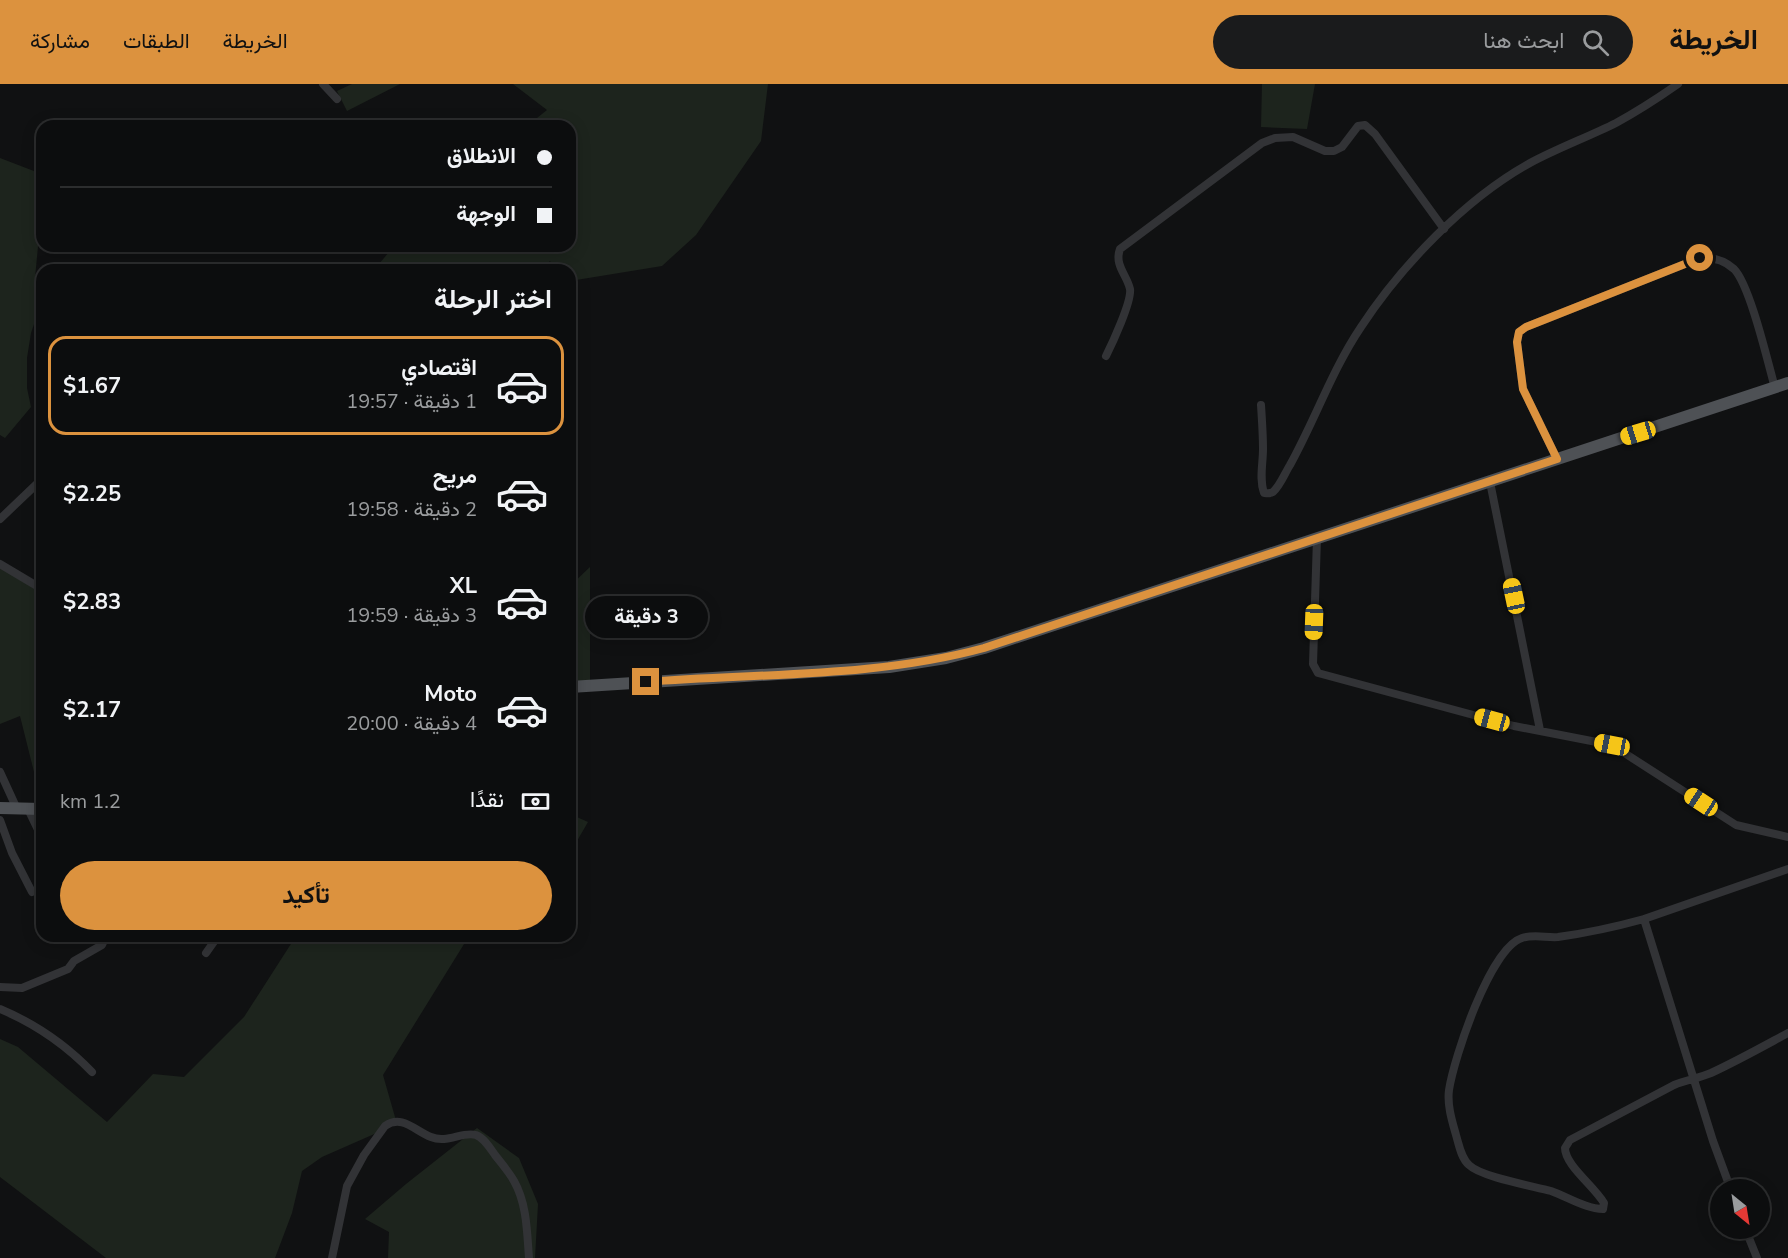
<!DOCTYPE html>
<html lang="ar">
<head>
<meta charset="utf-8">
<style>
	:root { --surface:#0c0d0e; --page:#1a1b1c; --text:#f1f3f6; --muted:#9a9c9e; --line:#2c2d2e; --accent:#dc923e }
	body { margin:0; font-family:"Nunito Sans",Vazirmatn,sans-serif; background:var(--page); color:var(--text); direction:rtl; height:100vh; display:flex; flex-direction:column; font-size:22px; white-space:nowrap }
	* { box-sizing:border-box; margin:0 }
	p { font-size:20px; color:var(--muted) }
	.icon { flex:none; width:33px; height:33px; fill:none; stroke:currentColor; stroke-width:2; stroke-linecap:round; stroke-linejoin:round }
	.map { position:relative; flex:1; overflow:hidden; direction:ltr }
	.side { position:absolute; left:36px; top:180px; width:540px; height:678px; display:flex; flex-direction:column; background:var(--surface); border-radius:18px; box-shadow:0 3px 15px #0003,0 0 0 2px var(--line); direction:rtl }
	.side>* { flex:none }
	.hud { position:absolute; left:36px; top:36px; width:540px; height:132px; border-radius:18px; box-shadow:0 3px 15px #0003,0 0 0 2px var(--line); direction:rtl; display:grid; align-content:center; height:132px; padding:0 24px; background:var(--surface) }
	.needle { width:39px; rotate:150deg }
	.fabs { position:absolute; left:1710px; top:1095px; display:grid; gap:12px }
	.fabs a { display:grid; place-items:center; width:60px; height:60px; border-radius:50%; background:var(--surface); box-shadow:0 3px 15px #0003,0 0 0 2px var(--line); font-size:30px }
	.end { position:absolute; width:27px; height:27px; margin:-14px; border:8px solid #dc923e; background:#111; box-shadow:0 0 0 3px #111 }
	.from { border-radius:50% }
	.bubble { position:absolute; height:42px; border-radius:21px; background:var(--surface); box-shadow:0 3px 15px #0003,0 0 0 2px var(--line); font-size:20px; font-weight:700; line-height:42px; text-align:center; direction:rtl }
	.car { position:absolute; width:18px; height:36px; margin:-18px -9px; border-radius:8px; box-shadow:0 0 4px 2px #0007; background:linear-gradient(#f5c518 24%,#345 0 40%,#f5c518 0 76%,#345 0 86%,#f5c518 0) }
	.hud b { display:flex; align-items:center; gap:21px; height:57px; font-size:22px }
	.hud b+b { border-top:2px solid var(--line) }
	.hud i { width:15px; height:15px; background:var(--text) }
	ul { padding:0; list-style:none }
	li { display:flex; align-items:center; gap:18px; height:99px; margin:0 12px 9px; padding:0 12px; border:3px solid transparent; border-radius:18px }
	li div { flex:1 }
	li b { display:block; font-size:22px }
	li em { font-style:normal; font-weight:700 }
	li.selected { border-color:var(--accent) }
	li>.icon { width:54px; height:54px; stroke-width:1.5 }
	h2 { padding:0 24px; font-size:27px; line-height:72px }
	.pay { display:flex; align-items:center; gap:15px; height:66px; padding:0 24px; font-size:22px }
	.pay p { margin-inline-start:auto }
	.primary-button { display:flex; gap:12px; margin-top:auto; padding:12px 24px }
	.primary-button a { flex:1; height:69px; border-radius:36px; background:var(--accent); color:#111; font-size:24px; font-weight:700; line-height:69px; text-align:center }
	header { display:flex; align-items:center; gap:36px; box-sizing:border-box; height:84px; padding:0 30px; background:var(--accent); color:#111 }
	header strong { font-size:28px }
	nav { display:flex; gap:33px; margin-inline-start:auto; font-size:21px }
	.search { width:420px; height:54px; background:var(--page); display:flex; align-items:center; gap:15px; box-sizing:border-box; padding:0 21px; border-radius:33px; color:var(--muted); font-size:22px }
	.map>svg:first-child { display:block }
</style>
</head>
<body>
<header>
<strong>الخريطة</strong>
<div class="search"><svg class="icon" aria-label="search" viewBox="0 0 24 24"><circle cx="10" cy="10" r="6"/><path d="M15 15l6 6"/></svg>ابحث هنا</div>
<nav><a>الخريطة</a><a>الطبقات</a><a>مشاركة</a></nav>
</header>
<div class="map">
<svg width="1788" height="1174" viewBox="0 0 1788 1174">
	<rect width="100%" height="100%" fill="#101112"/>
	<path fill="#1d241d" d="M 352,0 L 400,0 L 347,27 L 337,7 Z
		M 513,0 L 768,0 L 761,57 L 696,151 L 662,182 L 570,197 L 570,186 L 555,186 L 550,177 L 540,186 L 374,186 L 394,162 L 570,162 L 570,42 L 527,42 L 547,26 Z
		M 1262,0 L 1315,0 L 1307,45 L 1261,43 Z
		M 0,74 L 39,89 L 42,92 L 42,144 L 39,152 L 35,194 L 42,217 L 31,249 L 27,274 L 27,304 L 31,323 L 5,354 L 0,351 Z
		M 0,480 L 42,508 L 42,720 L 20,632 L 0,640 Z
		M 590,483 L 590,600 L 570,602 L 570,502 Z
		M 570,730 L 588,738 L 570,769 Z
		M 296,852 L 314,852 L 327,857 L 333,852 L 469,852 L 383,991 L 397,1040 L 322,1073 L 302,1087 L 292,1129 L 275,1174 L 106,1174 L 0,1093 L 0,955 L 18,963 L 107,1038 L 153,990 L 184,993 L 244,933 Z
		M 477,1044 L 519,1074 L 538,1120 L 535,1174 L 388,1174 L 389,1148 L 365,1135 L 406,1100 Z"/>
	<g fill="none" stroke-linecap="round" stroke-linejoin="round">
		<path stroke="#323336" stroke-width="8" d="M 323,0 L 337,15
			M 1106,272 C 1112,260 1132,217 1130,205 C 1127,191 1114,181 1120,165 L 1262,59 L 1275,54 L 1293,53 L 1325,67 L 1334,67 L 1342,63 L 1358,42 L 1365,41 L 1375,50 L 1444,145
			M 1261,321 C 1262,336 1263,351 1263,365 C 1263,380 1259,395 1264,409 C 1268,409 1269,410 1273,408 C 1280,402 1285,389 1290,381 C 1315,336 1332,286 1361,243 C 1401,182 1465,115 1530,79 C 1558,64 1588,53 1616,39 C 1638,27 1658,14 1678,0
			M 1557,375 L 1523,305 L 1517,258 L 1519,248 L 1526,243 L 1700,174 C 1713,173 1724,176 1734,185 C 1750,201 1768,279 1775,304
			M 1490,398 L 1540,646
			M 0,435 L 42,395
			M 1317,454 L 1313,580 L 1318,589 L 1514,642 L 1612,661 L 1736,741 L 1788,753
			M 0,480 L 42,505
			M 0,688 L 17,725
			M 28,725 L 42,754
			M 0,736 L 12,769 L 32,808
			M 1644,835 C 1615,843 1587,849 1558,853 C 1547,854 1534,850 1522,854 C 1490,864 1454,974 1449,1006 C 1447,1021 1452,1037 1456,1051 C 1459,1061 1461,1074 1469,1081 C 1481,1093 1533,1102 1551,1107 C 1568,1113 1586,1125 1603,1125 L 1604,1119 C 1594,1102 1565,1081 1565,1064 L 1570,1056 L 1674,1001 C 1686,996 1699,994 1711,989 C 1737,977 1762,963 1788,949
			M 206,869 L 218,852
			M 0,903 L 22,904 L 68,885 L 74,877 L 102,861 L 106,852
			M 0,925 C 36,940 65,960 92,988
			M 1731,1106 L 1713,1057 L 1644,835 L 1788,785
			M 1745,1144 L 1757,1174
			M 332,1174 L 347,1102 L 364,1071 L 385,1042 C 402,1030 415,1047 431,1053 C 447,1060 462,1047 476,1051 C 484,1054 490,1064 495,1071 C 501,1079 509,1088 514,1097 C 527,1120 527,1148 529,1174"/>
		<path stroke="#4e5155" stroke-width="12" d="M 570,603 L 889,583 L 946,574 L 984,564 L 1788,299
			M 0,724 L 42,725"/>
	</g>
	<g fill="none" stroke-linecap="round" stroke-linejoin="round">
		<path stroke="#dc923e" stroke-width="8" d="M 646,598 C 759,589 874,594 984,564 L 1557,375 L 1523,305 L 1517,258 L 1519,248 L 1526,243 L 1700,174"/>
	</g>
</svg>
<div class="fabs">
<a><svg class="needle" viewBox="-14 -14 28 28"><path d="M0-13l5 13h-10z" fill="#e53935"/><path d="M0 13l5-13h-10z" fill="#9a9c9e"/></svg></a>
</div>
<i class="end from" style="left:1700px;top:174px"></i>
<i class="end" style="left:646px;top:598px"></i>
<div class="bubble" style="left:585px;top:512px;width:123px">3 دقيقة</div>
<i class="car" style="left:1638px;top:349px;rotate:253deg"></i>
<i class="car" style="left:1514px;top:512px;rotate:348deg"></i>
<i class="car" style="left:1314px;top:538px;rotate:182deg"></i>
<i class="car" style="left:1492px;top:636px;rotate:285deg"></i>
<i class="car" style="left:1612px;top:661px;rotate:281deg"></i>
<i class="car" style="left:1701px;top:718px;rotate:303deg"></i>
<div class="hud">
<b><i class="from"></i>الانطلاق</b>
<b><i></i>الوجهة</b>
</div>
<section class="side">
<h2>اختر الرحلة</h2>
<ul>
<li class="selected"><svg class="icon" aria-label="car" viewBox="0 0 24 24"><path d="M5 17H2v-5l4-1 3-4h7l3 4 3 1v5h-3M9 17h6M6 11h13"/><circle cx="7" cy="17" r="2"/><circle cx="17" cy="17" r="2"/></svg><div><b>اقتصادي</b><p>1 دقيقة · 19:57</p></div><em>$1.67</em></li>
<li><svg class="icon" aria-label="car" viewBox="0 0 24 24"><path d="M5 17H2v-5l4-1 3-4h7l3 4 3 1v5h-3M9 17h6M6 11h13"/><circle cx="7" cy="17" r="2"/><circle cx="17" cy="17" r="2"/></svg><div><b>مريح</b><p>2 دقيقة · 19:58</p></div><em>$2.25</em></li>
<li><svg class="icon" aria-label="car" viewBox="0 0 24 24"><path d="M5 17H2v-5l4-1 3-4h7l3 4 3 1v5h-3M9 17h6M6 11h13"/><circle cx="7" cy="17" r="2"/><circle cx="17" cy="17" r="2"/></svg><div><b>XL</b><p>3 دقيقة · 19:59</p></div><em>$2.83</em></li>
<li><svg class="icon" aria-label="car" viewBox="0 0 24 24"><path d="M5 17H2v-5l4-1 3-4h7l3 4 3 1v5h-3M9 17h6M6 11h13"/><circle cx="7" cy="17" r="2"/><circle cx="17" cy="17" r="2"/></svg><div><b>Moto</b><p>4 دقيقة · 20:00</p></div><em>$2.17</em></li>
</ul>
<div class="pay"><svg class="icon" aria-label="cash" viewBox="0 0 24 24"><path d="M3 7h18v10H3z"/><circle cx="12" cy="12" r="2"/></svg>نقدًا<p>1.2 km</p></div>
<div class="primary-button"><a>تأكيد</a></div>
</section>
</div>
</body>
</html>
